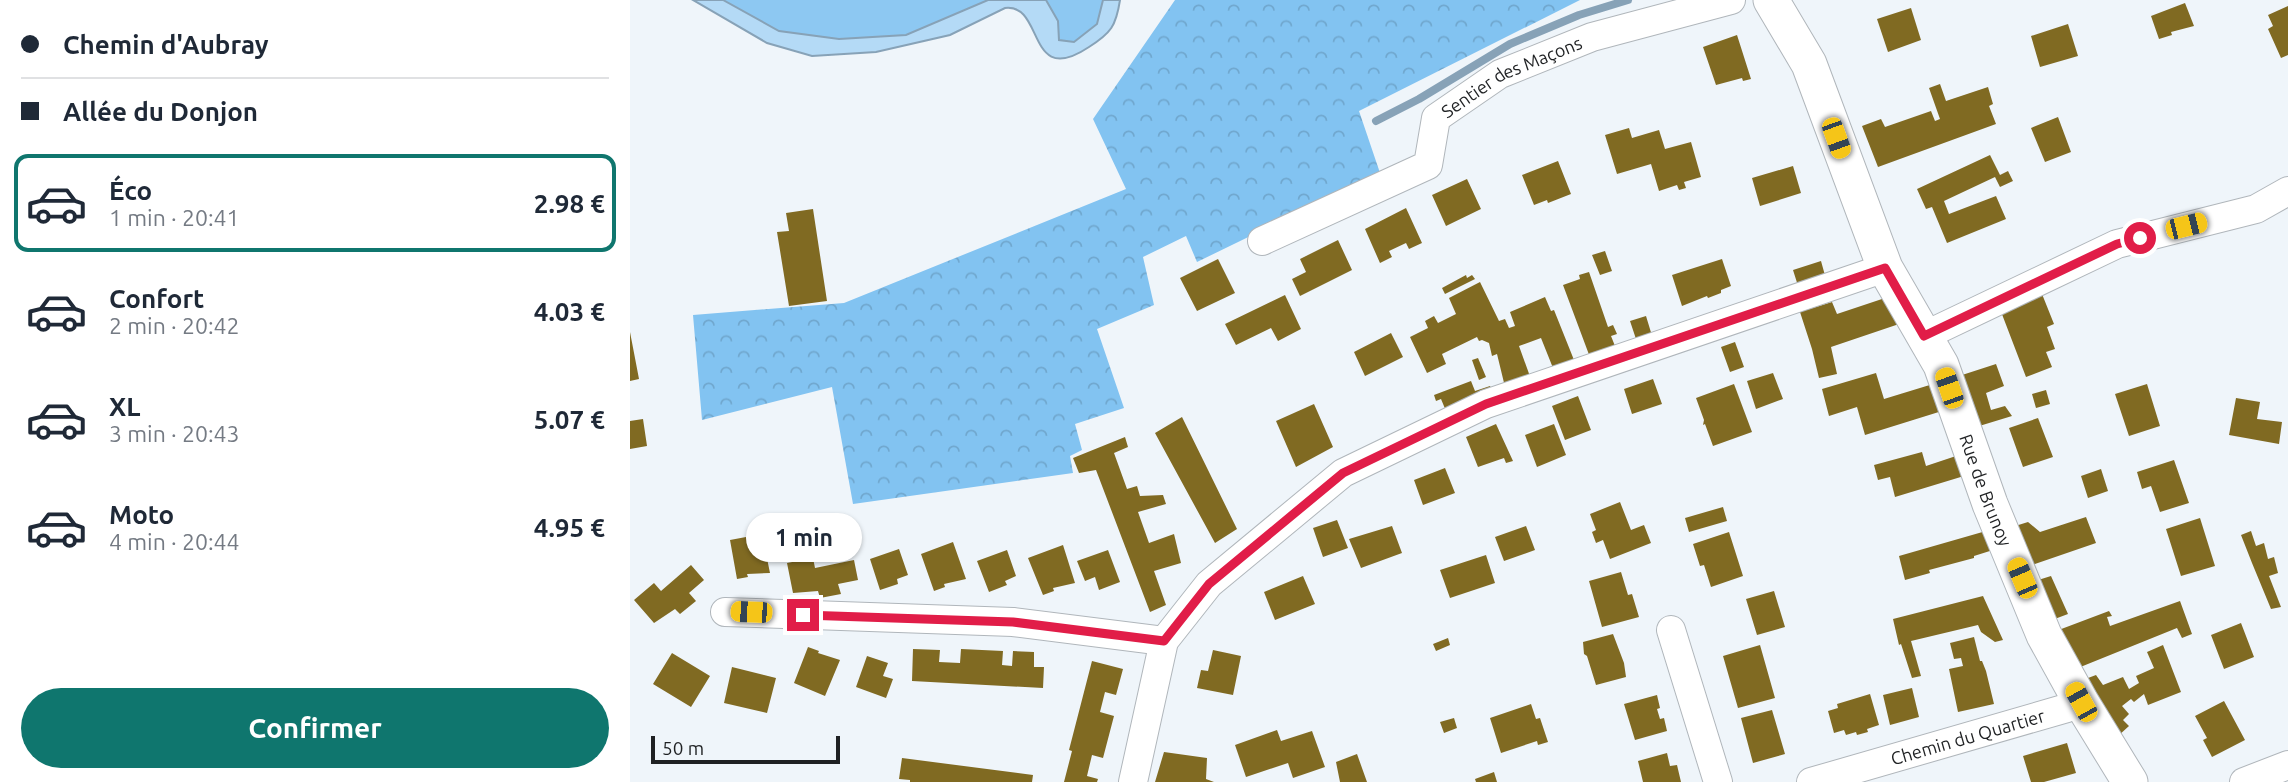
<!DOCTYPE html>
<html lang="fr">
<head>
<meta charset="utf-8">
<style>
	:root { --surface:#fff; --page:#f2f2f3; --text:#1f2937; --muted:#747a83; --line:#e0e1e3; --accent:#0f766e }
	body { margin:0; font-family:Ubuntu,sans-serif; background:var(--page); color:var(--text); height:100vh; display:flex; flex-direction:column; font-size:26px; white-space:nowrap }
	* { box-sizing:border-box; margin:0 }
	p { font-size:23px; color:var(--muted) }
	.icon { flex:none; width:38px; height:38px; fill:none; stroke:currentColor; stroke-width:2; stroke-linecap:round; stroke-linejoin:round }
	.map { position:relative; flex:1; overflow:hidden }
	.panel { display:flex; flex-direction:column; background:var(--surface); width:630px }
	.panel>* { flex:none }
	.hud { display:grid; align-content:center; height:154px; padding:0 21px; background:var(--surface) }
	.scale { position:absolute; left:21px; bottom:18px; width:189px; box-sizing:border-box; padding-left:7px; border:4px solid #1f2123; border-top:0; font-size:19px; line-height:24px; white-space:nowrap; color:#1f2123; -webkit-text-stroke:5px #eff5fa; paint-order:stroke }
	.end { position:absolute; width:32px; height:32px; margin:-16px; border:9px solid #e11d48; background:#fff; box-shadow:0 0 0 4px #fff }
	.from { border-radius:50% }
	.bubble { position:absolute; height:49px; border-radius:24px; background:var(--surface); box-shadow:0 2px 5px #0004; font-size:23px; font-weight:700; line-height:49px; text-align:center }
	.car { position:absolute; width:21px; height:42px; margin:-21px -10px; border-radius:9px; box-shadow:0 0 5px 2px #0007; background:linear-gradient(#f5c518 24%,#345 0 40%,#f5c518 0 76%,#345 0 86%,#f5c518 0) }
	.hud b { display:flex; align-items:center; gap:24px; height:66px; font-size:26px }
	.hud b+b { border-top:2px solid var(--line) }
	.hud i { width:18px; height:18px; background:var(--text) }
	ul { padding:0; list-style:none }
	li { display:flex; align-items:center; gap:21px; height:98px; margin:0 14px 10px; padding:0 7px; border:4px solid transparent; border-radius:14px }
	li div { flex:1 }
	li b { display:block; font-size:26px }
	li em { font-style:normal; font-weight:700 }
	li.selected { border-color:var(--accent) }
	li>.icon { width:63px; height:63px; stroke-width:1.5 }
	.cta { display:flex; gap:14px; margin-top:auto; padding:14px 21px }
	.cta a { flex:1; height:80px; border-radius:42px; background:var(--accent); color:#fff; font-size:28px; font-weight:700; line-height:80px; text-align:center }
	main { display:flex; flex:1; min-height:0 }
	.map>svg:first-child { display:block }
</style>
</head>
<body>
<main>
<section class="panel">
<div class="hud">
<b><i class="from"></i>Chemin d'Aubray</b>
<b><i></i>Allée du Donjon</b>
</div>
<ul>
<li class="selected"><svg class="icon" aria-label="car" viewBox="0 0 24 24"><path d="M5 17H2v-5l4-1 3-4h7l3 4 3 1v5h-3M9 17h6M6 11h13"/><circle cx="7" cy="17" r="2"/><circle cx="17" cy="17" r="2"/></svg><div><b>Éco</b><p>1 min · 20:41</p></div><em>2.98 €</em></li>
<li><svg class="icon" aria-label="car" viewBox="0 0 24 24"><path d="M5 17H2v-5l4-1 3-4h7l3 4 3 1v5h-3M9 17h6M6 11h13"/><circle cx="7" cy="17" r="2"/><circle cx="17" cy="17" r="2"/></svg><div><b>Confort</b><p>2 min · 20:42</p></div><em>4.03 €</em></li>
<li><svg class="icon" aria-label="car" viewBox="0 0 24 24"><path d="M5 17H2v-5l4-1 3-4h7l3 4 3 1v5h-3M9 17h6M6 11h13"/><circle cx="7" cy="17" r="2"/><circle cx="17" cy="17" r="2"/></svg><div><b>XL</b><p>3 min · 20:43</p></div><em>5.07 €</em></li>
<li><svg class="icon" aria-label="car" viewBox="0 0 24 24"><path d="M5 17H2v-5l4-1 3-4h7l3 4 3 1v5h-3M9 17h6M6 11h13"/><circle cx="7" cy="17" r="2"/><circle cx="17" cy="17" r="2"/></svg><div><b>Moto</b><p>4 min · 20:44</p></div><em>4.95 €</em></li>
</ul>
<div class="cta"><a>Confirmer</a></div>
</section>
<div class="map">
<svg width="1658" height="782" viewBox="0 0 1658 782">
	<defs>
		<pattern id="forest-crowns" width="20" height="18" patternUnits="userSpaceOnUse" patternTransform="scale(1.75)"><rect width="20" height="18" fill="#82c3f1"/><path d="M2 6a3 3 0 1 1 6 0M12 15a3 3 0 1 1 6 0" fill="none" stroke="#70a7ce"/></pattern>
	</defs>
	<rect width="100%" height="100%" fill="#eff5fa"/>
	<path fill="#8dc8f2" d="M 93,0 L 358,0 L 276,35 L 209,39 L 149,31 Z
		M 416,0 L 473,0 L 467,24 L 445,42 L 429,40 L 428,21 Z"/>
	<path fill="url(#forest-crowns)" d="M 545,0 L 950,0 L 729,111 L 750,173 L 567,262 L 556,236 L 513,257 L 524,305 L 467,329 L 494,408 L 445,424 L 452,450 L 440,456 L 443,473 L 223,504 L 202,387 L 72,420 L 63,315 L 214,303 L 496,189 L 463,119 Z"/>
	<path fill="#b4daf6" stroke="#87a2b7" stroke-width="2" d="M 63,0 L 93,0 L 149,31 L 209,39 L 276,35 L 358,0 L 416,0 L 428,21 L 429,40 L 444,42 L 467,24 L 473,0 L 490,0 C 486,26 481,33 459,47 C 396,89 415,3 375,8 L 320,35 L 246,52 L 182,56 L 137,43 Z"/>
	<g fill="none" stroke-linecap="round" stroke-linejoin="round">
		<path stroke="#87a2b7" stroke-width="8" d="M 746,121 L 789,99 L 880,44 L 949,15 L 998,0"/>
	</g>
	<path fill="#806a22" d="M 1555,3 L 1564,26 L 1541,32 L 1542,35 L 1529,39 L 1521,16 Z
		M 1658,6 L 1658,55 L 1651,58 L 1638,29 L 1643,26 L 1638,15 Z
		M 1281,8 L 1291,40 L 1258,52 L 1247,19 Z
		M 1438,24 L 1448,56 L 1410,67 L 1401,36 Z
		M 1107,35 L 1121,79 L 1113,81 L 1112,78 L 1086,85 L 1073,47 Z
		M 1310,84 L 1316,101 L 1358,87 L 1363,104 L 1359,106 L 1366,124 L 1248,167 L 1232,126 L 1251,119 L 1255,127 L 1301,111 L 1305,121 L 1310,119 L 1299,88 Z
		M 1428,117 L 1441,152 L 1415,162 L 1401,128 Z
		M 999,128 L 1002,138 L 1029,130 L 1035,149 L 1061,142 L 1071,177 L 1054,182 L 1056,188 L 1049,190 L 1047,185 L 1029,191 L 1021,164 L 987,174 L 975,135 Z
		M 1360,155 L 1370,175 L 1378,171 L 1383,181 L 1370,187 L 1365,177 L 1314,201 L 1319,214 L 1366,196 L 1376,219 L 1317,243 L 1302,207 L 1296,209 L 1287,189 Z
		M 928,161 L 941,194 L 918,203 L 917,200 L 904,205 L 892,175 Z
		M 1163,166 L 1171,193 L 1130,206 L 1122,178 Z
		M 837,179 L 851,209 L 816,226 L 802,195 Z
		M 776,208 L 792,243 L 779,249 L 776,243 L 759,251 L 762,257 L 750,263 L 735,229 Z
		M 183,209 L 197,301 L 159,306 L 147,232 L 159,231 L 156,213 Z
		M 708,240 L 722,270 L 670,296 L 662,279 L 676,272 L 670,259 Z
		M 975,251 L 982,271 L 970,275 L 962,255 Z
		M 588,259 L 605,293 L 567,311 L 550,278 Z
		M 1092,259 L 1101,286 L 1091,290 L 1091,293 L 1078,298 L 1077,296 L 1052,306 L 1042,275 Z
		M 1191,261 L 1196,279 L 1169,289 L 1163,270 Z
		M 959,272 L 978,327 L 983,325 L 987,334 L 981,336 L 987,351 L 961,360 L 933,285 L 950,279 L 949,275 Z
		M 836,275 L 837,278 L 842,275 L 845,279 L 815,294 L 812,288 Z
		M 850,282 L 869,321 L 875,319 L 879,328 L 885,326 L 880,312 L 915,297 L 921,311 L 924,310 L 946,365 L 925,373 L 911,338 L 889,346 L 902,382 L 876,391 L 867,354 L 862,356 L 859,343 L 852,340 L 849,341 L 847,337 L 812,354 L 816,364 L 797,373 L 780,337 L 798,328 L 795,321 L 804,316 L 808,323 L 826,314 L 819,298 Z
		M 1410,289 L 1424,324 L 1417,327 L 1425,349 L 1416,352 L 1422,367 L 1396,377 L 1370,309 Z
		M 655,295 L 671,329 L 648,341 L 641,328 L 606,345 L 595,324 Z
		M 1258,297 L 1272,323 L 1201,347 L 1207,374 L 1189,378 L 1182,349 L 1170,312 L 1202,302 L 1207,314 Z
		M 1016,316 L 1023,339 L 1008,345 L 1000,321 Z
		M 0,332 L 9,379 L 0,381 Z
		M 761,333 L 773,357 L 735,376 L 724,352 Z
		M 1105,342 L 1114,367 L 1100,372 L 1091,347 Z
		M 848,358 L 856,377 L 849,380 L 842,360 Z
		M 1366,364 L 1374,386 L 1356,393 L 1361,410 L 1375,406 L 1382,416 L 1346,427 L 1329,376 Z
		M 1143,373 L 1153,399 L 1126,409 L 1117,381 Z
		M 1246,373 L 1254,399 L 1303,384 L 1312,411 L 1235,435 L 1227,407 L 1199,416 L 1192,389 Z
		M 1023,379 L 1032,404 L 1002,414 L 994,389 Z
		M 841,381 L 845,391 L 860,386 L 865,396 L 816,411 L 811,399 L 806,401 L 804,395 Z
		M 1104,384 L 1122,432 L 1083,446 L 1075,424 L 1073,425 L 1074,420 L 1066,398 Z
		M 1517,384 L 1530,426 L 1499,436 L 1485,394 Z
		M 1416,390 L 1420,404 L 1406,408 L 1402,394 Z
		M 948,396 L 961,430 L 935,440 L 922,406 Z
		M 1606,398 L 1630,402 L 1627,419 L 1652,422 L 1649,444 L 1599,435 Z
		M 684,404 L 703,447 L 666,467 L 646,421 Z
		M 552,417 L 607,529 L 585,543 L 525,433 Z
		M 1408,418 L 1423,457 L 1393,467 L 1379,428 Z
		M 13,419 L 17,446 L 0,449 L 0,421 Z
		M 866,424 L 883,461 L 876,463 L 874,458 L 848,467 L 836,437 Z
		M 924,424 L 936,455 L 907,467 L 895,435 Z
		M 495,437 L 498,447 L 484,453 L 497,489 L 507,486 L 510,496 L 533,495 L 536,504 L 508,512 L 519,543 L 544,534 L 551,563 L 524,571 L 536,605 L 520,612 L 466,470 L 449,473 L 443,458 Z
		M 1292,452 L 1296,466 L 1326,456 L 1334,476 L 1265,497 L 1260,477 L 1248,480 L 1244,465 Z
		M 1544,460 L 1559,503 L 1530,512 L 1521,486 L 1512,489 L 1507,472 Z
		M 815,468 L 825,493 L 793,505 L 784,480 Z
		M 1471,469 L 1478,491 L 1458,498 L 1451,476 Z
		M 990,502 L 1001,530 L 1014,525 L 1021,543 L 980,559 L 973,540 L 966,543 L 962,532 L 966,530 L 960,514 Z
		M 1093,507 L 1097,521 L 1059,532 L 1055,518 Z
		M 1456,517 L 1466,543 L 1399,566 L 1382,527 L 1398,522 L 1410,532 Z
		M 1570,518 L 1585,566 L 1551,576 L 1536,529 Z
		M 707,520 L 718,548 L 693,557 L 683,528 Z
		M 762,526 L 772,553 L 731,568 L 719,539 Z
		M 896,526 L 905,550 L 874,561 L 865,537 Z
		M 1356,531 L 1363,550 L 1344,556 L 1344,558 L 1299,570 L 1300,573 L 1275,580 L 1269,556 Z
		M 1621,531 L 1626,546 L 1634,543 L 1638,559 L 1644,557 L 1648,573 L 1639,576 L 1651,607 L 1641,609 L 1622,563 L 1611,535 Z
		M 1099,532 L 1113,576 L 1081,587 L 1074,565 L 1070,566 L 1063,544 Z
		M 132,534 L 140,573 L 117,574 L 118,577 L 107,579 L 100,540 Z
		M 323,542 L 336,579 L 314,584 L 315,587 L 304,591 L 291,554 Z
		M 433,545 L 445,583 L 423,588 L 424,591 L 413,595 L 398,558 Z
		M 269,549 L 278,575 L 267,579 L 268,584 L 250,590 L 240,559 Z
		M 377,550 L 386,576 L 375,581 L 377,585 L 359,592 L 347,561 Z
		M 478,550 L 490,582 L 469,590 L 465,577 L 455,581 L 447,561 Z
		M 856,555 L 865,583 L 820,598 L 810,570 Z
		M 183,558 L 185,568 L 224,560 L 228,580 L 208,584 L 211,594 L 190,598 L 188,591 L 163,593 L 157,563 Z
		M 61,565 L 74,580 L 59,593 L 66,601 L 50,614 L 45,609 L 24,623 L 4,600 L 24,583 L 31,591 Z
		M 991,572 L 998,595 L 1002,594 L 1009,617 L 972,627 L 959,581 Z
		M 673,576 L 685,604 L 645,620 L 634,592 Z
		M 1421,576 L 1438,614 L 1422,620 L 1405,581 Z
		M 1144,591 L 1155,627 L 1127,635 L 1116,599 Z
		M 1353,596 L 1373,640 L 1365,642 L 1351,632 L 1348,625 L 1281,641 L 1291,676 L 1282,678 L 1271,644 L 1269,645 L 1263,619 Z
		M 1550,601 L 1562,634 L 1552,638 L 1547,628 L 1443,670 L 1426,631 L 1479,611 L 1482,616 L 1477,617 L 1480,626 Z
		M 1611,623 L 1624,657 L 1594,669 L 1581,635 Z
		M 983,634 L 994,663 L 996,677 L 966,685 L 957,656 L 954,654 L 953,642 Z
		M 1344,637 L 1350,661 L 1352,661 L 1356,671 L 1364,704 L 1328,712 L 1319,669 L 1333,666 L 1331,658 L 1324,659 L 1320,643 Z
		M 818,638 L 820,645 L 806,651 L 803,644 Z
		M 1130,645 L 1145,698 L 1108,708 L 1093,656 Z
		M 1533,645 L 1551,692 L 1518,705 L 1514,694 L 1504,702 L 1501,699 L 1492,706 L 1499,714 L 1493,720 L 1499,726 L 1488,736 L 1450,681 L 1466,675 L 1473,685 L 1493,677 L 1499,689 L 1509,683 L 1506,676 L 1524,668 L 1517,652 Z
		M 178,647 L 189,651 L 188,653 L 210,660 L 195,696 L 164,683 Z
		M 283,649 L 310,650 L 309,662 L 330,663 L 331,649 L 373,651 L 372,665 L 382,666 L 383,651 L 404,652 L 404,667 L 414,667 L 413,688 L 282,681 Z
		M 583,650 L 611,656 L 603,695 L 567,688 L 571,670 L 578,671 Z
		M 42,653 L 80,676 L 61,707 L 23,684 Z
		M 237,656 L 258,663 L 253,676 L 263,679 L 256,698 L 226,687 Z
		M 462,661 L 493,669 L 486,695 L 475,692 L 470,712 L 484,716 L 473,758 L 462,755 L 457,776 L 468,779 L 467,782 L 434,782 L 442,751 L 439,750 Z
		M 102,667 L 146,678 L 137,713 L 94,703 Z
		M 1282,688 L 1289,717 L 1260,725 L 1253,695 Z
		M 1240,694 L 1249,725 L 1237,729 L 1238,732 L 1227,735 L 1226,732 L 1216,735 L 1214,730 L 1204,733 L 1198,711 L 1208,708 L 1207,704 Z
		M 1027,695 L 1030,708 L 1027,709 L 1030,719 L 1034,718 L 1037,731 L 1005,740 L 994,704 Z
		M 1594,701 L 1615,740 L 1582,757 L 1573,740 L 1577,738 L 1565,716 Z
		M 901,704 L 906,719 L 910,718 L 918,742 L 908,745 L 907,741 L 871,753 L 860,718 Z
		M 1142,710 L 1155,754 L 1123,763 L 1111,718 Z
		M 824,718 L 827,728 L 814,733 L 810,722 Z
		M 647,730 L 651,741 L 682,731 L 695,767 L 663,778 L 658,763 L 616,777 L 605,745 Z
		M 1437,743 L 1446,773 L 1414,782 L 1401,782 L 1393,756 Z
		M 534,752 L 577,758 L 576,779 L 584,782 L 525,782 Z
		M 1037,753 L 1040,766 L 1047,765 L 1051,782 L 1013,782 L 1008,761 Z
		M 727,754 L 737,782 L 710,782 L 706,762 Z
		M 272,758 L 403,775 L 402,782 L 280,782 L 280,780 L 269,779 Z
		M 864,772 L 867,782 L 846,782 L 845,779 Z"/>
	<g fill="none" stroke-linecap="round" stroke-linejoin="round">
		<defs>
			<g id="minor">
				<path id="s1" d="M 632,241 L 798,165 L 806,118 L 870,74 L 962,37 L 1101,0"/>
				<path d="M 1294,336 L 1487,244 L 1626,209 L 1658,191"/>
				<path d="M 95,612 L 383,622 L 534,641"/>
				<path d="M 1041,630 L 1088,782"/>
				<path d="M 503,782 L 534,641 L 579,584 L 713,473 L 856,404 L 1255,268"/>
				<path id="s2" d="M 1181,782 L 1437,708 L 1451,702"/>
				<path d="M 1614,782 L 1658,765"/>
			</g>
			<g id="tertiary">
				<path id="s3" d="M 1141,0 L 1179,64 L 1255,268 L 1311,365 L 1360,504 L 1414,635 L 1451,702 L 1500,782"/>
			</g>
		</defs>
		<use href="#minor" stroke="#b0b6bb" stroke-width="30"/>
		<use href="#tertiary" stroke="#b0b6bb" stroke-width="37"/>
		<use href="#minor" stroke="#fff" stroke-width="28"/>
		<use href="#tertiary" stroke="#fff" stroke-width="35"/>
	</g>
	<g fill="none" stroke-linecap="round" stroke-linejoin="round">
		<path stroke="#e11d48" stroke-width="9" d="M 173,615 L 383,622 L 534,641 L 579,584 L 713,473 L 856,404 L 1255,268 L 1294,336 L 1487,244 L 1510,238"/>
	</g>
	<g text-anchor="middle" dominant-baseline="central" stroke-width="6" stroke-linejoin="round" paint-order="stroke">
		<g font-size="18" fill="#1f2123" stroke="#eff5fa">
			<text stroke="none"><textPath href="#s1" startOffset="317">Sentier des Maçons</textPath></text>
			<text stroke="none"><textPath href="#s3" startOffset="537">Rue de Brunoy</textPath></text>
			<text stroke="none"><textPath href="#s2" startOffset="163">Chemin du Quartier</textPath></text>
		</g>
	</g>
</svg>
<div class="scale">50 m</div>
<i class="end from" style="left:1510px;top:238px"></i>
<i class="end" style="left:173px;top:615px"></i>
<div class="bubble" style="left:116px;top:513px;width:116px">1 min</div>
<i class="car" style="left:1206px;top:138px;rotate:160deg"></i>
<i class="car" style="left:1556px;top:226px;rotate:76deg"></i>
<i class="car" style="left:1319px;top:388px;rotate:341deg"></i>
<i class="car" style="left:1392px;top:578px;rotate:337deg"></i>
<i class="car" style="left:121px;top:612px;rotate:272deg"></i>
<i class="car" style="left:1451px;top:702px;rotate:331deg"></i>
</div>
</main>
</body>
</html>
